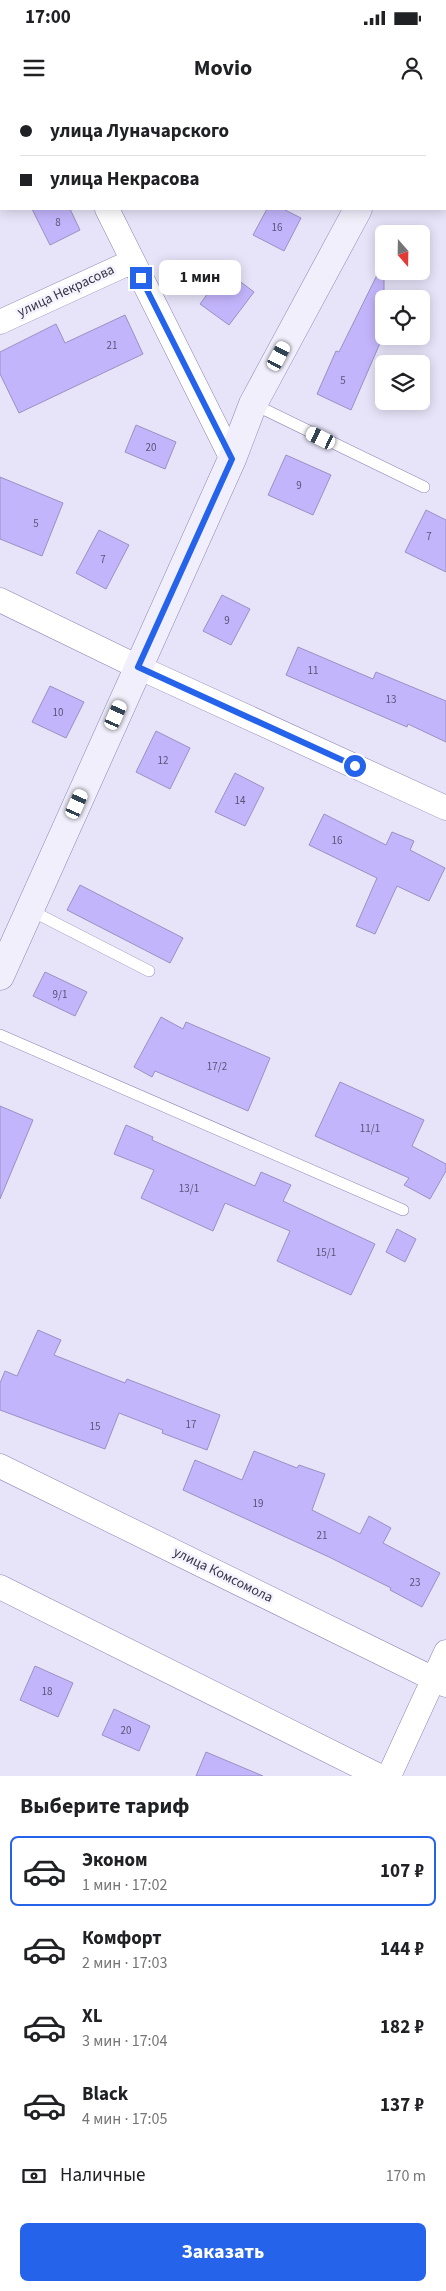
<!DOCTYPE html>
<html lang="ru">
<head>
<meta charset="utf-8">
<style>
	:root { --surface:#fff; --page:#f6f6f6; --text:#202124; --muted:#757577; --line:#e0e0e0; --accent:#2563eb }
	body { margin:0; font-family:"Source Sans 3",sans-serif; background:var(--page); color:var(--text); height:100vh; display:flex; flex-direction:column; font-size:19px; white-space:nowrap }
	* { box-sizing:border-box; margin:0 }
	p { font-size:16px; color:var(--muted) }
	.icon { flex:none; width:28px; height:28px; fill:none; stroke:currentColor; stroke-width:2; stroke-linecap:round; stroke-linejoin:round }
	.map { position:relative; height:1676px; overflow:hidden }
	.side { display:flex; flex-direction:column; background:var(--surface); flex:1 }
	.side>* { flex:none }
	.banner { position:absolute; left:0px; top:0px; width:446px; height:110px; box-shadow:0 2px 12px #0003; display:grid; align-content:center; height:110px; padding:0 20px; background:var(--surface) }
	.needle { width:32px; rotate:160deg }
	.controls { position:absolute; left:375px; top:125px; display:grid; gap:10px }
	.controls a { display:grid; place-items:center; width:55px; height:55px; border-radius:8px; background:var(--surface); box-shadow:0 2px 12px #0003; font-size:25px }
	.end { position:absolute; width:22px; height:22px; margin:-11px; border:6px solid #2563eb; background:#fff; box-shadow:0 0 0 2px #fff }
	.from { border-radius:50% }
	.bubble { position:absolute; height:35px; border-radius:8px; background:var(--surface); box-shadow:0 2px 12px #0003; font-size:16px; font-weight:700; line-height:35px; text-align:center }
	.car { position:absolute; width:15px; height:30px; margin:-15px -8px; border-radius:6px; box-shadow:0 0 4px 1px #0007; background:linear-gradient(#fff 24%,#345 0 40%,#fff 0 76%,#345 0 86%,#fff 0) }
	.banner b { display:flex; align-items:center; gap:18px; height:48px; font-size:19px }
	.banner b+b { border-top:1px solid var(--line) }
	.banner i { width:12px; height:12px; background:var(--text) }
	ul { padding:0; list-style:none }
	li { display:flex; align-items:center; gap:15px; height:70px; margin:0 10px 8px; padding:0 10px; border:2px solid transparent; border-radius:8px }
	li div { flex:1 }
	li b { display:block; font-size:19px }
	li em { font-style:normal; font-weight:700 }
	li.on { border-color:var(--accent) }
	li>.icon { width:45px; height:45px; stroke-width:1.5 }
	h2 { padding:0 20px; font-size:22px; line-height:60px }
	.pay { display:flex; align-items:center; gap:12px; height:55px; padding:0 20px; font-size:19px }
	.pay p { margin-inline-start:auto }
	.action { display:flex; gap:10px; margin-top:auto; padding:10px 20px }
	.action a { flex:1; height:58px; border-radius:8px; background:var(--accent); color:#fff; font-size:20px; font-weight:700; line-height:58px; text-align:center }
	.status { display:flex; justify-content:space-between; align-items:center; height:35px; padding:0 25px; background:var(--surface); direction:ltr }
	.status svg { height:14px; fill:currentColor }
	header { display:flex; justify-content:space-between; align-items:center; height:65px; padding:0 20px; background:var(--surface); font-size:22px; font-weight:700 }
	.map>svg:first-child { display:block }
</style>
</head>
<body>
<div class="status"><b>17:00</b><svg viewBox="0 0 49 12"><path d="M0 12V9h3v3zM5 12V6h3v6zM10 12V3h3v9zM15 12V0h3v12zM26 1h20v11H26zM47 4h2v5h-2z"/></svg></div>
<header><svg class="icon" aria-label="menu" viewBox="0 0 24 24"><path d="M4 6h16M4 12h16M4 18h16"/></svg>Movio<svg class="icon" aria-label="person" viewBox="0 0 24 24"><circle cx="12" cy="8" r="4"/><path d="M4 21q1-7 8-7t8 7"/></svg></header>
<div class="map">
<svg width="446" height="1676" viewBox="0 0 446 1676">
	<rect width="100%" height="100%" fill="#e7e4f9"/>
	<path fill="#c3b5fb" stroke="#9a91c2" d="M 32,109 L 70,109 L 80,130 L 50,145 Z
		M 267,109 L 283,109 L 301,118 L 284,151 L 253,135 Z
		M 384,161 L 384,234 L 351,310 L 317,294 L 336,251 L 339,252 Z
		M 225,170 L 254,192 L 229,225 L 200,204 Z
		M 125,215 L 143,254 L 19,313 L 0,274 L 0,252 L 56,224 L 65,243 Z
		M 136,325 L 176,342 L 165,369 L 125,352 Z
		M 286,355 L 331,375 L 313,415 L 268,395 Z
		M 0,377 L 63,403 L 42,456 L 0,439 Z
		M 426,410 L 446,420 L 446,472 L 405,452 Z
		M 99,430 L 129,445 L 106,489 L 76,473 Z
		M 222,495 L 250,509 L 231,545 L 203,531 Z
		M 298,547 L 373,579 L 376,572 L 446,601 L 446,642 L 408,624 L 407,627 L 286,575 Z
		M 50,586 L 84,602 L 66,638 L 32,622 Z
		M 156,631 L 190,648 L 170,689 L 136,672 Z
		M 235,673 L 264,688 L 245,726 L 215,712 Z
		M 324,714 L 386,745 L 392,732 L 414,741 L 410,750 L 445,768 L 429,801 L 397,786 L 375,834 L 356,826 L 377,778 L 309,745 Z
		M 80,785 L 183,838 L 170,863 L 67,810 Z
		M 45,872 L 87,892 L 75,916 L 33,896 Z
		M 161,917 L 183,929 L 186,922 L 270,958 L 248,1011 L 155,971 L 152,977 L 134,967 Z
		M 340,982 L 424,1020 L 412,1046 L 446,1064 L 446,1071 L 430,1099 L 404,1085 L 409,1078 L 315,1036 Z
		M 0,1006 L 33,1020 L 0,1099 Z
		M 126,1025 L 153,1037 L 152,1040 L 255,1086 L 261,1072 L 291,1085 L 283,1101 L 375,1144 L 351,1195 L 277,1161 L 290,1131 L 225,1103 L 213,1131 L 141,1098 L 154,1070 L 114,1054 Z
		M 397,1129 L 416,1139 L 405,1162 L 386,1152 Z
		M 38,1230 L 61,1240 L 54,1255 L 125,1283 L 127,1279 L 220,1315 L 207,1350 L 162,1333 L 163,1330 L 119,1313 L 105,1349 L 0,1310 L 0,1283 L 5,1271 L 17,1276 Z
		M 254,1351 L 297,1368 L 299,1365 L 325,1374 L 312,1410 L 360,1434 L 369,1416 L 391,1428 L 383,1443 L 440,1473 L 422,1507 L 390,1490 L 391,1488 L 329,1457 L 183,1390 L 195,1360 L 242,1380 Z
		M 35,1566 L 73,1583 L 58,1617 L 20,1600 Z
		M 114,1609 L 150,1626 L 139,1651 L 102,1635 Z
		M 206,1652 L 263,1676 L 196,1676 Z"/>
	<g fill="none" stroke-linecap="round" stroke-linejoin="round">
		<defs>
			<path id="service" d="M 253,304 L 424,387
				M 30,810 L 149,871
				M 0,935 L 403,1110"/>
			<path id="minor" d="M 55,0 L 56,1
				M 107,109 L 232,359
				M 0,222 L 133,161
				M 0,500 L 138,567 L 446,708
				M 0,1366 L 446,1585
				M 0,1487 L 379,1676
				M 389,1676 L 446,1552"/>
			<path id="secondary" d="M 432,1 L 433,0
				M 0,876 L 232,359 L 253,304 L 358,109"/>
		</defs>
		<use href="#service" stroke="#8f85b6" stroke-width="12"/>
		<use href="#minor" stroke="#8f85b6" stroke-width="25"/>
		<use href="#secondary" stroke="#8f85b6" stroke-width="29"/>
		<use href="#service" stroke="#fff" stroke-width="11"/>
		<use href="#minor" stroke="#fff" stroke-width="24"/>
		<use href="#secondary" stroke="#f1effc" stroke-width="28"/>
	</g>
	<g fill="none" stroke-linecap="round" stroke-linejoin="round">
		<path stroke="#2563eb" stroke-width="6" d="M 141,178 L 232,359 L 138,567 L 355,666"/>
	</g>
	<g text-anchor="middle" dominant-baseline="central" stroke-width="5" stroke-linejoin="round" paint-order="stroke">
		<g font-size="11" fill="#5a5475">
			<text x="58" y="122">8</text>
			<text x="277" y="127">16</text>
			<text x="112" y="245">21</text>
			<text x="343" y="280">5</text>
			<text x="151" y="347">20</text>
			<text x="299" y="385">9</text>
			<text x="36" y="423">5</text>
			<text x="429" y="436">7</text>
			<text x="103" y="459">7</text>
			<text x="227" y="520">9</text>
			<text x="313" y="570">11</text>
			<text x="391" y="599">13</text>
			<text x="58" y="612">10</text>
			<text x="163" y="660">12</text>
			<text x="240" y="700">14</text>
			<text x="337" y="740">16</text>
			<text x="60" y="894">9/1</text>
			<text x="217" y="966">17/2</text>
			<text x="370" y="1028">11/1</text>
			<text x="189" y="1088">13/1</text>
			<text x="326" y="1152">15/1</text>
			<text x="191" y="1324">17</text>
			<text x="95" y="1326">15</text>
			<text x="258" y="1403">19</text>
			<text x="322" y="1435">21</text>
			<text x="415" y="1482">23</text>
			<text x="47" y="1591">18</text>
			<text x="126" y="1630">20</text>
		</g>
		<g font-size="14" fill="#373348" stroke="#f4f3fd">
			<text transform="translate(66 191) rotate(-25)">улица Некрасова</text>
			<text transform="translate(223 1475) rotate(26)">улица Комсомола</text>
		</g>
	</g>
</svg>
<div class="controls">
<a><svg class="needle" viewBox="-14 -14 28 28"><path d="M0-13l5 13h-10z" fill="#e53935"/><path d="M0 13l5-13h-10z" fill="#757577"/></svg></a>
<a><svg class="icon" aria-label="locate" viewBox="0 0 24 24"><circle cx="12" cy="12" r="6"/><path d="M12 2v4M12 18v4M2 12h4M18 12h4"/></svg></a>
<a><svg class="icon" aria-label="layers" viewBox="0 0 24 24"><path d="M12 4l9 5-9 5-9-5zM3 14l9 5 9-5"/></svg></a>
</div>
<i class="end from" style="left:355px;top:666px"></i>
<i class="end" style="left:141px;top:178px"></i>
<div class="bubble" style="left:159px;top:160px;width:82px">1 мин</div>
<i class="car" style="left:279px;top:256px;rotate:28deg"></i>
<i class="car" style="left:321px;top:338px;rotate:296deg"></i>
<i class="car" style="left:116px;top:615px;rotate:24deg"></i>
<i class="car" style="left:77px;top:704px;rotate:24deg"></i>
<div class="banner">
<b><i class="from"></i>улица Луначарского</b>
<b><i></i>улица Некрасова</b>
</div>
</div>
<section class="side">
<h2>Выберите тариф</h2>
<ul>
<li class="on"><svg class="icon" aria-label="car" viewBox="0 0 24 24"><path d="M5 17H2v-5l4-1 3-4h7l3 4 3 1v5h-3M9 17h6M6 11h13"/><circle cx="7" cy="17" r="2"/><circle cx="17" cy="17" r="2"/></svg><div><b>Эконом</b><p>1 мин · 17:02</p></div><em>107 ₽</em></li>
<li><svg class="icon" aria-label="car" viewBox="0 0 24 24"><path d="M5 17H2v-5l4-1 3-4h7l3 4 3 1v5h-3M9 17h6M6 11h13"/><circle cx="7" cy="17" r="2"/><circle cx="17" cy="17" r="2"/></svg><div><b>Комфорт</b><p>2 мин · 17:03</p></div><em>144 ₽</em></li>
<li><svg class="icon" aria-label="car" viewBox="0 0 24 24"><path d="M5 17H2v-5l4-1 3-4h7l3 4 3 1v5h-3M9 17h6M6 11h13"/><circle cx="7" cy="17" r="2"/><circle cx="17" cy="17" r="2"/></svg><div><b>XL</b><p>3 мин · 17:04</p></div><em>182 ₽</em></li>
<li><svg class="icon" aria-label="car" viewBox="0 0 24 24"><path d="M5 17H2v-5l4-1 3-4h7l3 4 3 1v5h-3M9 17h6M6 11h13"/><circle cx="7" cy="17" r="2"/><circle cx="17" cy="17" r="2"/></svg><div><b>Black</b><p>4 мин · 17:05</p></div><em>137 ₽</em></li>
</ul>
<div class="pay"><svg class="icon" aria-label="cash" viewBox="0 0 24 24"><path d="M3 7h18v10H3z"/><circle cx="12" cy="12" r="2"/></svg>Наличные<p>170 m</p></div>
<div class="action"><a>Заказать</a></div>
</section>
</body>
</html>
